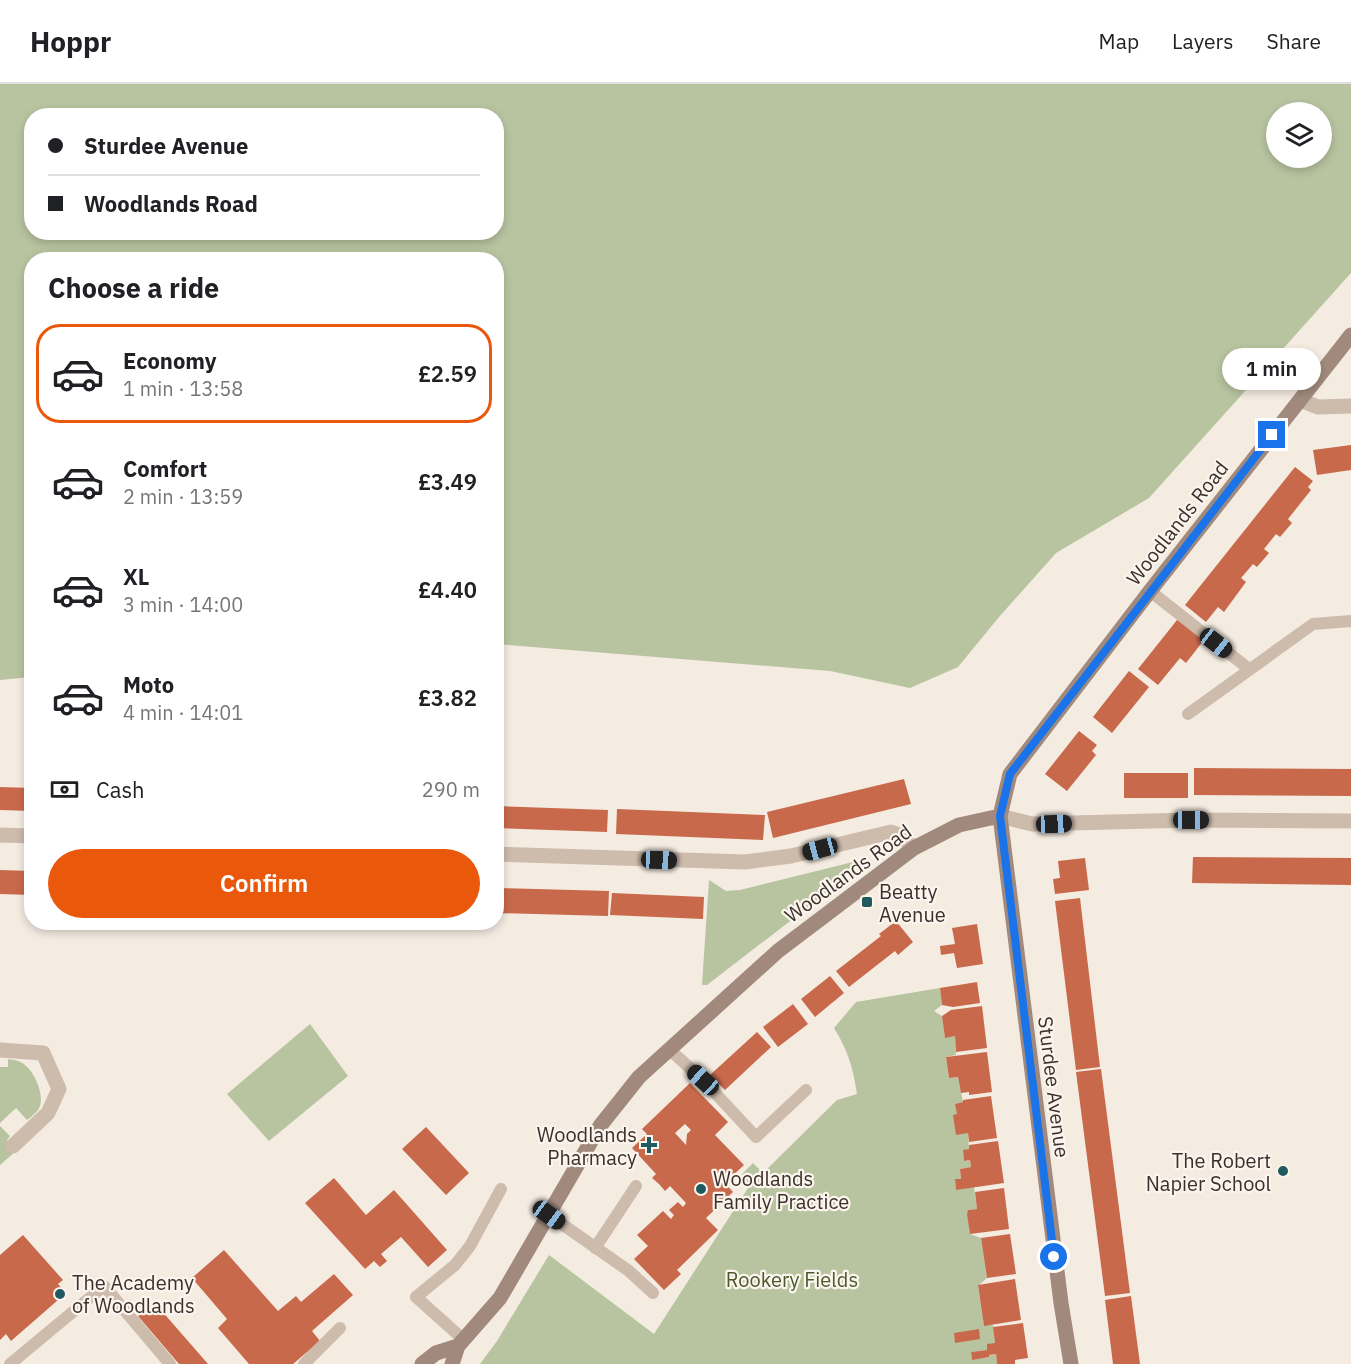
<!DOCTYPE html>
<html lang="en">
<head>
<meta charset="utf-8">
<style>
	:root { --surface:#fff; --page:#f6f6f6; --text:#202124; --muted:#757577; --line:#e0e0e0; --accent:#ea580c }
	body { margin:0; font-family:"IBM Plex Sans",sans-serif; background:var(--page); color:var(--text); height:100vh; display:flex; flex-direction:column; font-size:22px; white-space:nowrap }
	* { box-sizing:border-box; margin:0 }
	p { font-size:20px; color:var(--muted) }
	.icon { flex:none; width:33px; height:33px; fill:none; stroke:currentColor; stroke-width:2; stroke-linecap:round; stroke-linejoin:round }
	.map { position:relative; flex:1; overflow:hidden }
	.sheet { position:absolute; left:24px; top:168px; width:480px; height:678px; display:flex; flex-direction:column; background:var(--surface); border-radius:24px; box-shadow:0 3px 9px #0003 }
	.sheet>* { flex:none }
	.banner { position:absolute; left:24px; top:24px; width:480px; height:132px; border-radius:24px; box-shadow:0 3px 9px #0003; display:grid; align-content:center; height:132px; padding:0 24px; background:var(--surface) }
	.buttons { position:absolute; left:1266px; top:18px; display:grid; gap:12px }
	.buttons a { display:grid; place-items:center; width:66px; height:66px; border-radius:50%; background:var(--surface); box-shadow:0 3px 9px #0003; font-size:30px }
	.end { position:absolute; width:27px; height:27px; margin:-14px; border:8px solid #1a73e8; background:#fff; box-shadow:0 0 0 3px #fff }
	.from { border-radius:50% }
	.bubble { position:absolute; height:42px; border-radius:21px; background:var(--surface); box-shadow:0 3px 9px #0003; font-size:20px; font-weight:600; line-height:42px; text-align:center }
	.car { position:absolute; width:18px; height:36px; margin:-18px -9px; border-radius:8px; box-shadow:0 0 4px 2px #0007; background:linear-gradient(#222 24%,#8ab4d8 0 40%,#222 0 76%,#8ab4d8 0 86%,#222 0) }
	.banner b { display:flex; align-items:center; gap:21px; height:57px; font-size:22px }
	.banner b+b { border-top:2px solid var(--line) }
	.banner i { width:15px; height:15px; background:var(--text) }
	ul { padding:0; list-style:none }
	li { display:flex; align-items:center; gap:18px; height:99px; margin:0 12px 9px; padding:0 12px; border:3px solid transparent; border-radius:24px }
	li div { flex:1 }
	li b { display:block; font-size:22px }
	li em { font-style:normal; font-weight:600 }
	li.on { border-color:var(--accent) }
	li>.icon { width:54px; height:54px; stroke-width:1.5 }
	h2 { padding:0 24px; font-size:27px; line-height:72px }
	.pay { display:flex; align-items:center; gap:15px; height:66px; padding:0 24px; font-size:22px }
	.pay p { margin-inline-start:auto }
	.button { display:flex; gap:12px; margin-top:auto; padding:12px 24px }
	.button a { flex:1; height:69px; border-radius:36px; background:var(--accent); color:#fff; font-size:24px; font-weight:600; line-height:69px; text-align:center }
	header { display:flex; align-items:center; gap:36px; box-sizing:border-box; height:84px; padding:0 30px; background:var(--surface); border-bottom:2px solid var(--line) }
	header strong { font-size:28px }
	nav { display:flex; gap:33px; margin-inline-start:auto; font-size:21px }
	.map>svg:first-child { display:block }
</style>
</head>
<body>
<header>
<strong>Hoppr</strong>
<nav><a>Map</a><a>Layers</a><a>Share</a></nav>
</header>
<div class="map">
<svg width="1351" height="1280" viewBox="0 0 1351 1280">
	<rect width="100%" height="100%" fill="#f4ebe1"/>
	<path fill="#b8c4a0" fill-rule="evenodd" d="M 0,0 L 1351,0 L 1351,189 L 1149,414 L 1056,469 L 999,533 L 958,583 L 910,604 L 830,587 L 497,560 L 496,176 L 32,176 L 31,593 L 0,596 ZM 1276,28 L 1322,28 L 1322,74 L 1276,74 ZM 32,32 L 496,32 L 496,148 L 32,148 Z
		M 861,776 L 861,779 L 820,814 L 707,901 L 702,901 L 709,796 L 726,807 L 740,806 Z
		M 940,904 L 942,921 L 934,927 L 942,932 L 945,953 L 955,952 L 956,971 L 946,973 L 949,994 L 958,993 L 963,1018 L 956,1020 L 957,1030 L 968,1049 L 969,1065 L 963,1067 L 964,1077 L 970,1076 L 971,1083 L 960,1085 L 961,1095 L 955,1096 L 956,1105 L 974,1103 L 977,1125 L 968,1126 L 970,1150 L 981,1154 L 987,1194 L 978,1202 L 984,1241 L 993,1241 L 995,1259 L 987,1266 L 971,1268 L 972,1275 L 989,1273 L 989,1271 L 996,1270 L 997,1280 L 480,1280 L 497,1257 L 549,1171 L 654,1250 L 750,1101 L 741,1091 L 753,1079 L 763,1089 L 837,1016 L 857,1010 C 853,983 848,967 834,944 L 856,918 Z
		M 310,940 L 348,992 L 269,1057 L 227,1010 Z
		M 8,975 C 15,976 21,977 26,982 C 35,989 44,1011 40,1022 C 38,1028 32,1032 27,1036 L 16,1024 L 0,1039 L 0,983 L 8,983 Z
		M 0,1042 L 10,1052 L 7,1056 L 16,1067 L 0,1081 Z"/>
	<path fill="#c8694b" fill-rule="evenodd" d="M 1351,361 L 1351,386 L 1317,391 L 1313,366 Z
		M 1295,383 L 1313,397 L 1308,403 L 1311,406 L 1288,435 L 1292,439 L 1280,453 L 1276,450 L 1264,465 L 1269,469 L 1257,483 L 1253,480 L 1241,494 L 1246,498 L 1224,528 L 1218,523 L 1206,538 L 1185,521 Z
		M 1181,531 L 1207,552 L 1186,579 L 1180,574 L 1158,601 L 1138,585 Z
		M 1129,587 L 1149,603 L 1112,649 L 1093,633 Z
		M 1079,647 L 1097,661 L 1092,667 L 1096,671 L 1067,707 L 1045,690 Z
		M 1194,684 L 1351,685 L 1351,712 L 1194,711 Z
		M 1124,689 L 1188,689 L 1188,714 L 1124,714 Z
		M 904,695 L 911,720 L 773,754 L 767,728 Z
		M 0,703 L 32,704 L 32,727 L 0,726 Z
		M 496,722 L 608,726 L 607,748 L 496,744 Z
		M 617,725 L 765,731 L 763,756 L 616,750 Z
		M 1193,773 L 1351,774 L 1351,801 L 1192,799 Z
		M 1085,774 L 1089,806 L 1055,810 L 1053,795 L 1060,794 L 1058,777 Z
		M 0,786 L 32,787 L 32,811 L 0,810 Z
		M 496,804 L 609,807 L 608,832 L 496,829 Z
		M 612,809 L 704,813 L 703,835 L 610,831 Z
		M 1080,814 L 1100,983 L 1076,986 L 1055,817 Z
		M 896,837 L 913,858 L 898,871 L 895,867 L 849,903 L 836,887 L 881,852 L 879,850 Z
		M 977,840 L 983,880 L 957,884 L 954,869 L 941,871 L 940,862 L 955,860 L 952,844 Z
		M 830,892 L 844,909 L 815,933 L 801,915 Z
		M 977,898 L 980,919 L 953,923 L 942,921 L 940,904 Z
		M 793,920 L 808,940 L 778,963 L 763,943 Z
		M 982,922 L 987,964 L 956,968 L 955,952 L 945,954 L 942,932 L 951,926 Z
		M 757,948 L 771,963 L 725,1006 L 710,991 Z
		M 987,968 L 992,1008 L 969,1011 L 969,1008 L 961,1009 L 958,993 L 949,994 L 946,973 Z
		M 1101,985 L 1130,1209 L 1105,1212 L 1076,988 Z
		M 690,999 L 728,1038 L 715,1051 L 744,1081 L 725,1099 L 733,1108 L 706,1134 L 718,1146 L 677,1186 L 681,1190 L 664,1206 L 634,1175 L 648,1162 L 637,1151 L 663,1127 L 671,1135 L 674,1131 L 669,1126 L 678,1118 L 683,1123 L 686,1119 L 670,1102 L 665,1107 L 659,1100 L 652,1094 L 656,1090 L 632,1064 L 647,1050 L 642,1045 ZM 685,1040 L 691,1046 L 687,1050 L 686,1061 L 675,1049 Z
		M 991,1012 L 997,1054 L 969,1058 L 968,1049 L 956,1051 L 953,1031 L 957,1030 L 955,1020 L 963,1018 L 963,1016 Z
		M 426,1043 L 469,1089 L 446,1111 L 402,1065 Z
		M 998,1057 L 1004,1099 L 956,1106 L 955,1095 L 961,1095 L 960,1085 L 971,1083 L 970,1076 L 964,1077 L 963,1066 L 969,1065 L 969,1061 Z
		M 334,1094 L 366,1131 L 394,1106 L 447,1166 L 428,1183 L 401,1153 L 381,1170 L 387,1177 L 380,1183 L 374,1177 L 365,1185 L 305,1119 Z
		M 1004,1104 L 1009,1145 L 970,1150 L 967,1130 L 968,1126 L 977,1125 L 975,1108 Z
		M 1010,1150 L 1016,1190 L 987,1194 L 981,1154 Z
		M 23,1151 L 63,1196 L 58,1200 L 66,1209 L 11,1257 L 6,1250 L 0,1256 L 0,1171 Z
		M 224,1166 L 278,1227 L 296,1212 L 301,1218 L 334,1190 L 353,1211 L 312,1247 L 320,1257 L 293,1280 L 249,1280 L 218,1244 L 227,1235 L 192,1194 Z
		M 1015,1195 L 1021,1236 L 984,1242 L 978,1201 Z
		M 1131,1212 L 1140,1280 L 1113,1280 L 1105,1216 Z
		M 154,1218 L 208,1280 L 179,1280 L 138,1232 Z
		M 1023,1239 L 1028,1274 L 1015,1276 L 1015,1280 L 997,1280 L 996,1270 L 989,1271 L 989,1273 L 972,1276 L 971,1268 L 987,1266 L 987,1260 L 995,1259 L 993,1243 Z
		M 979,1245 L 980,1255 L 955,1259 L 954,1249 Z"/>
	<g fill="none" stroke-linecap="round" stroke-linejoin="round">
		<path stroke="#cdbbac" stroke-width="12" d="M 1150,507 L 1249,585
			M 1188,630 L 1313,540 L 1351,537
			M 669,965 L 703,996 L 756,1053 L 806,1006
			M 549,1131 L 629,1187 L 653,1209
			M 595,1164 L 636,1102
			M 464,1256 L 416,1213 L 455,1181 L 470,1162 L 501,1105
			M 10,1280 L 104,1202 L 170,1280
			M 304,1280 L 340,1244"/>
		<path stroke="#cdbbac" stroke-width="15" d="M 1300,316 L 1318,323 L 1351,322
			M 1000,732 L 1032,740 L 1191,736 L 1351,737
			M 0,751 L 32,752
			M 496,770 L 745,778 L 791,772 L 891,748 L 899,751 L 914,764
			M 0,966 L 43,969 L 59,1005 L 48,1029 L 13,1062"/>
		<path stroke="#a18a7d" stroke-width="15" d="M 422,1280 L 436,1269 L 458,1262 L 500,1214 L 600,1042 L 639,993 L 778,867 L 914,764 L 959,741 L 1000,732
			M 452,1280 L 458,1262
			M 1071,1280 L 1061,1219 L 1000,732 L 1010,690 L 1150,507 L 1351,251"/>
	</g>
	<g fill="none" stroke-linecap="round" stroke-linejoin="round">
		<path stroke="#1a73e8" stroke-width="8" d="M 1054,1173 L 1000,732 L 1010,690 L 1272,351"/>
	</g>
	<g fill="#1f5a5e" stroke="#fbf5ee" stroke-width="2">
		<rect x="861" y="812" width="12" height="12" rx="3"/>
		<path d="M646 1052h6v6h6v6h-6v6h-6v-6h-6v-6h6z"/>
		<circle cx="1283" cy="1087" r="6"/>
		<circle cx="701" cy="1105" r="6"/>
		<circle cx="60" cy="1210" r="6"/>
	</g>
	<g text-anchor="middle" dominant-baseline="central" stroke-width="4.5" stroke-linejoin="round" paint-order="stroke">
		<g font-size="20" fill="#3b302b" stroke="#fbf5ee">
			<text transform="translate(1177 439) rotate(-52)">Woodlands Road</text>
			<text transform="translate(848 789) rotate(-36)">Woodlands Road</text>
			<text transform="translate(1054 1003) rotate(83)">Sturdee Avenue</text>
		</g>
		<g font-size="20" fill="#3b302b" stroke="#fbf5ee" text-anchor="start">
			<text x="879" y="807">Beatty<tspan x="879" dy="23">Avenue</tspan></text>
			<text x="637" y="1050" text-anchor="end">Woodlands<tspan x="637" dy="23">Pharmacy</tspan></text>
			<text x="1271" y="1076" text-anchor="end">The Robert<tspan x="1271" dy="23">Napier School</tspan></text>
			<text x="713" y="1094">Woodlands<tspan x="713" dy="23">Family Practice</tspan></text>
			<text x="72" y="1198">The Academy<tspan x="72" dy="23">of Woodlands</tspan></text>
		</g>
		<g font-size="20" fill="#4a5a2e" stroke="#fbf5ee">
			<text x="792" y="1195">Rookery Fields</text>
		</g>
	</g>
</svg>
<div class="buttons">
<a><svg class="icon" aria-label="layers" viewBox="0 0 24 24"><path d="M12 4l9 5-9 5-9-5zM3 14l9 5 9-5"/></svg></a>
</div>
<i class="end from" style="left:1054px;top:1173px"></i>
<i class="end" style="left:1272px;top:351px"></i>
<div class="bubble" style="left:1222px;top:264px;width:99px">1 min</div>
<i class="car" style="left:1216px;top:559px;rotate:128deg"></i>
<i class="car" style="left:1191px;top:736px;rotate:90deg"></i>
<i class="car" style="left:1054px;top:740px;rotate:88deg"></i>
<i class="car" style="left:820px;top:765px;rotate:255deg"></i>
<i class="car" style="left:659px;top:776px;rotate:92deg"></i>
<i class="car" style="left:703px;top:996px;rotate:312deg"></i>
<i class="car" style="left:549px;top:1131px;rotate:126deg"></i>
<div class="banner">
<b><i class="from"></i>Sturdee Avenue</b>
<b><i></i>Woodlands Road</b>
</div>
<section class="sheet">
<h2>Choose a ride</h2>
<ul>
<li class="on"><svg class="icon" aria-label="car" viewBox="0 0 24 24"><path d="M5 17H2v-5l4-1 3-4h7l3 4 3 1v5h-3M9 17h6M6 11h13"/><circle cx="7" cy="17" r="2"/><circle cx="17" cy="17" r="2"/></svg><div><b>Economy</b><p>1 min · 13:58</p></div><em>£2.59</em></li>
<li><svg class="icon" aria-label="car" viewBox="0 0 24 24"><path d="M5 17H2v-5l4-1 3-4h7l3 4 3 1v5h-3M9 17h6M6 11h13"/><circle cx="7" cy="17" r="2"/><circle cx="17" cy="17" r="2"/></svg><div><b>Comfort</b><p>2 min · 13:59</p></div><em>£3.49</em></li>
<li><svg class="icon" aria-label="car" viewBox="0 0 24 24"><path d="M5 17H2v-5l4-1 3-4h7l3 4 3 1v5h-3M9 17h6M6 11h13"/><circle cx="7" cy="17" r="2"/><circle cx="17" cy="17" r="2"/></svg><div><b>XL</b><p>3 min · 14:00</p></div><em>£4.40</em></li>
<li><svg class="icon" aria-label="car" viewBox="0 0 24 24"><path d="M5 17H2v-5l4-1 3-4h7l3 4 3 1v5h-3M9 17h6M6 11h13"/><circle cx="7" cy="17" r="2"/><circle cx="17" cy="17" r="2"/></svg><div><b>Moto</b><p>4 min · 14:01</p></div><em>£3.82</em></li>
</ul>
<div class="pay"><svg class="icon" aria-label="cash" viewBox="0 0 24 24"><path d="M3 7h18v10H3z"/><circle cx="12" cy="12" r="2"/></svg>Cash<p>290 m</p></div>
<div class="button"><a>Confirm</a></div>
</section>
</div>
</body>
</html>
